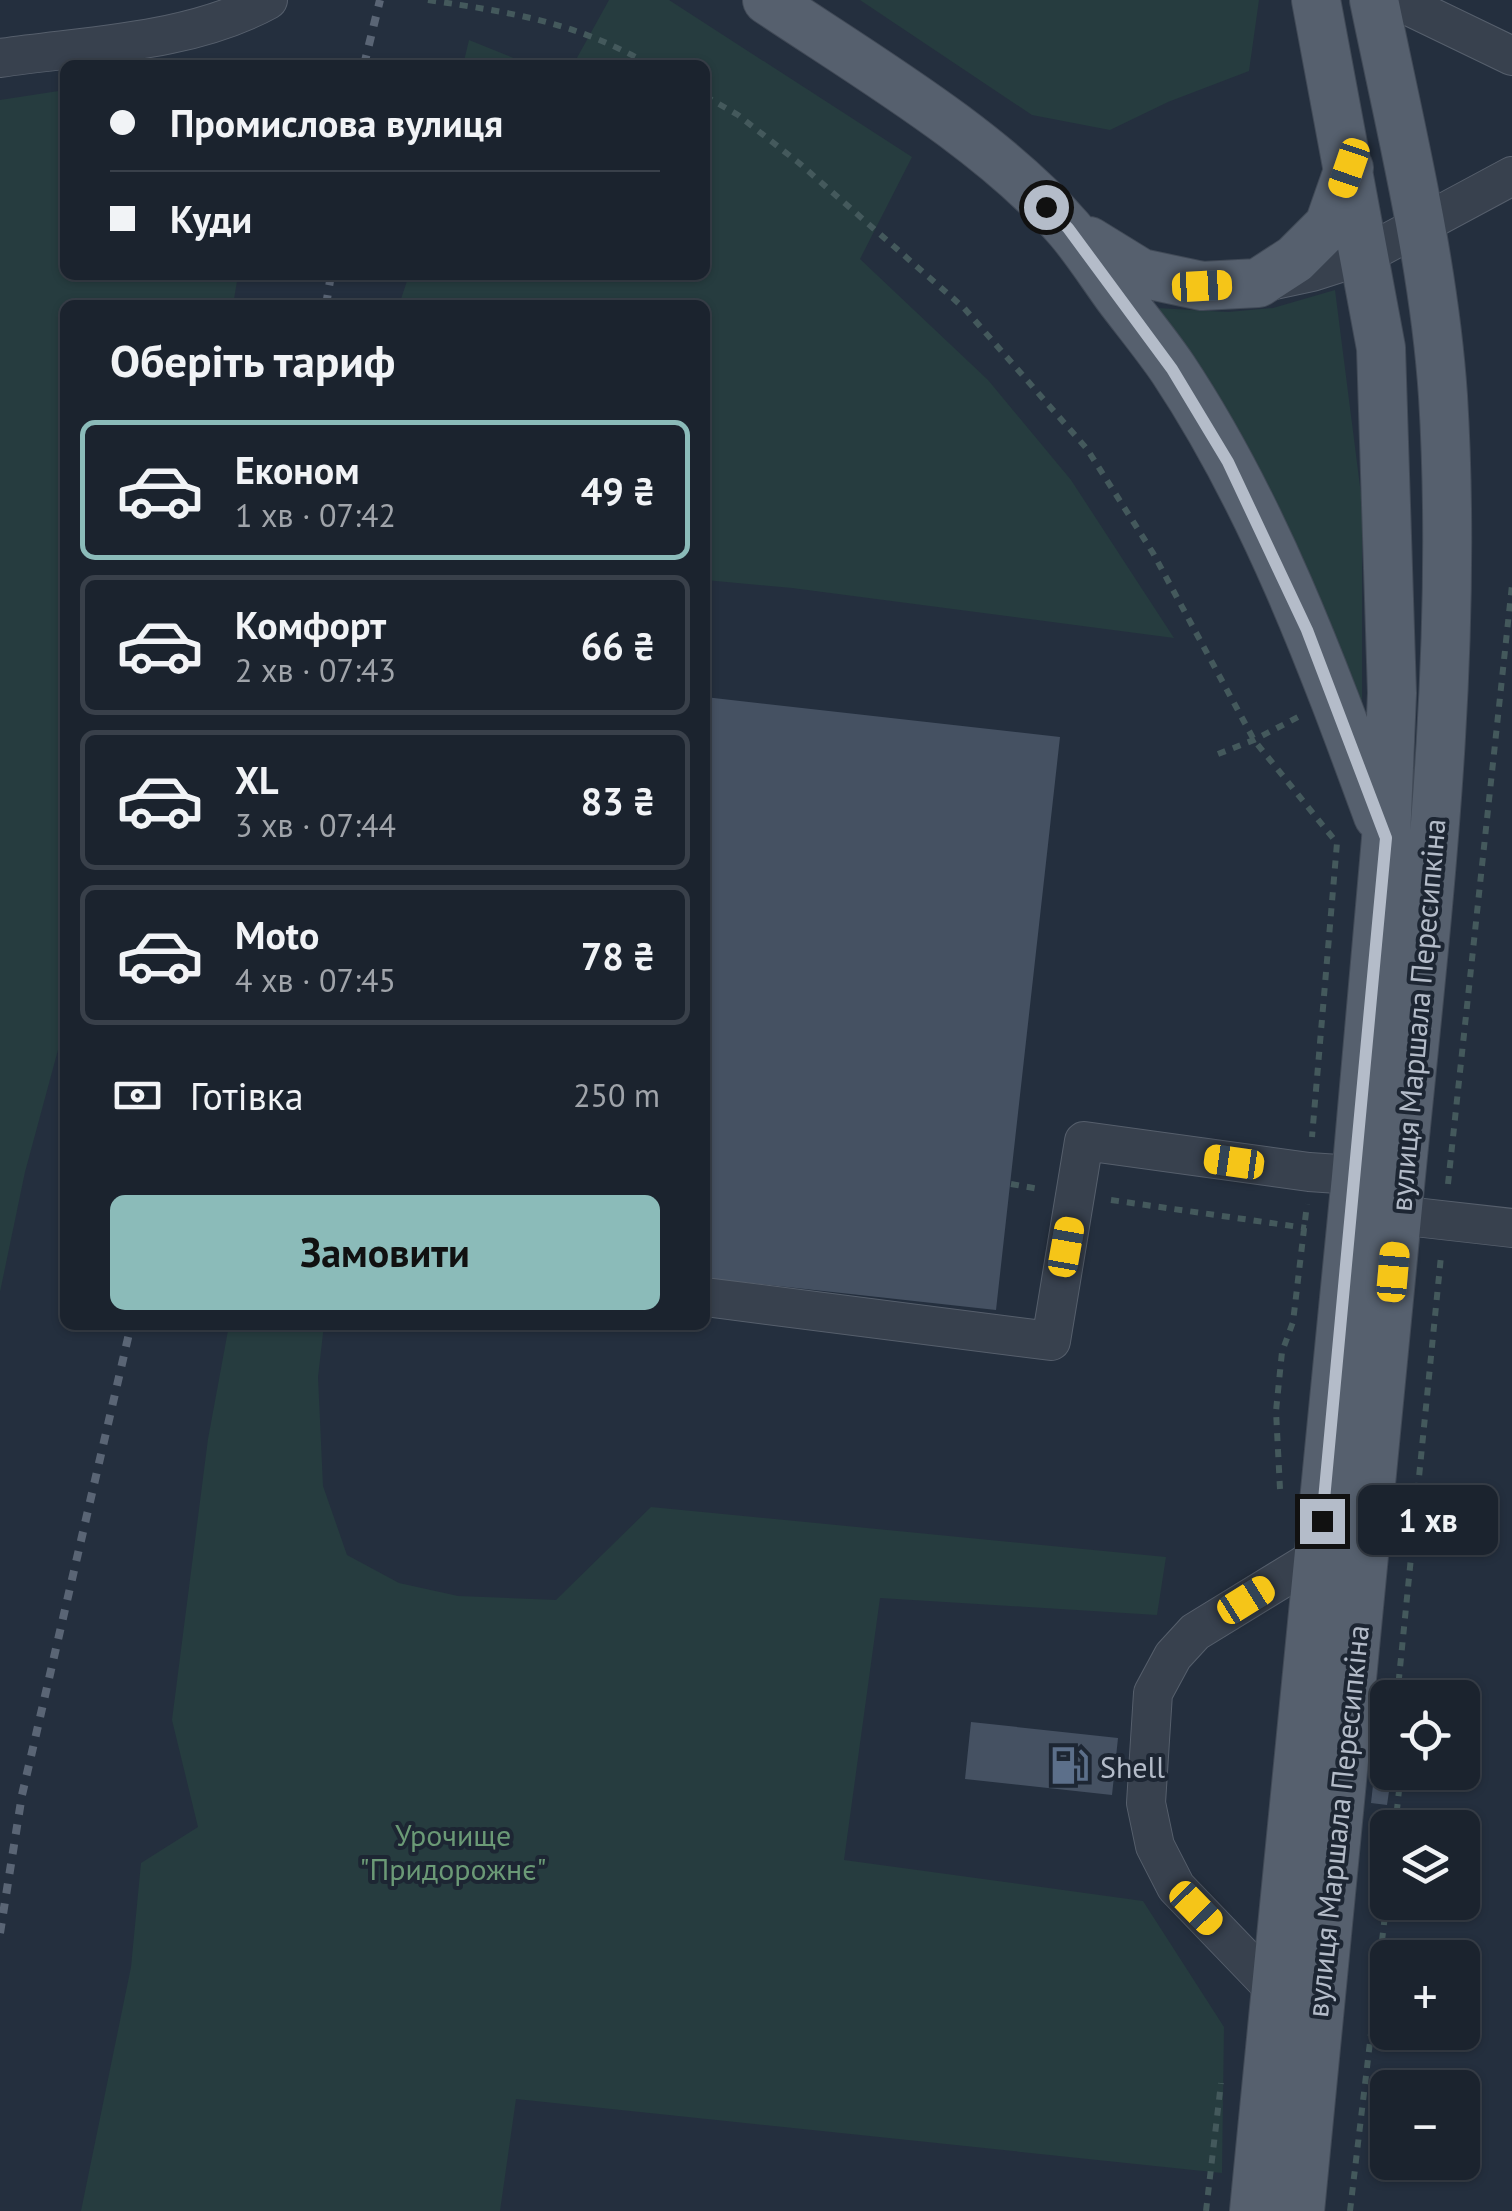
<!DOCTYPE html>
<html lang="uk">
<head>
<meta charset="utf-8">
<style>
	:root { --surface:#1b232e; --page:#242b36; --text:#f1f3f6; --muted:#a0a4aa; --line:#39404a; --accent:#8bbbb9 }
	body { margin:0; font-family:"PT Sans",sans-serif; background:var(--page); color:var(--text); height:100vh; display:flex; flex-direction:column; font-size:38px; white-space:nowrap }
	* { box-sizing:border-box; margin:0 }
	p { font-size:32px; color:var(--muted) }
	.icon { flex:none; width:55px; height:55px; fill:none; stroke:currentColor; stroke-width:2; stroke-linecap:round; stroke-linejoin:round }
	.map { position:relative; flex:1; overflow:hidden }
	.drawer { position:absolute; left:60px; top:300px; width:650px; height:1030px; display:flex; flex-direction:column; background:var(--surface); border-radius:15px; box-shadow:0 2px 8px #0004,0 0 0 2px var(--line) }
	.drawer>* { flex:none }
	.banner { position:absolute; left:60px; top:60px; width:650px; height:220px; border-radius:15px; box-shadow:0 2px 8px #0004,0 0 0 2px var(--line); display:grid; align-content:center; height:220px; padding:0 50px; background:var(--surface) }
	.tools { position:absolute; left:1370px; top:1680px; display:grid; gap:20px }
	.tools a { display:grid; place-items:center; width:110px; height:110px; border-radius:15px; background:var(--surface); box-shadow:0 2px 8px #0004,0 0 0 2px var(--line); font-size:50px }
	.end { position:absolute; width:45px; height:45px; margin:-22px; border:12px solid #b4bcc9; background:#111; box-shadow:0 0 0 5px #111 }
	.from { border-radius:50% }
	.bubble { position:absolute; height:70px; border-radius:15px; background:var(--surface); box-shadow:0 2px 8px #0004,0 0 0 2px var(--line); font-size:32px; font-weight:600; line-height:70px; text-align:center }
	.car { position:absolute; width:30px; height:60px; margin:-30px -15px; border-radius:12px; box-shadow:0 0 8px 2px #0007; background:linear-gradient(#f5c518 24%,#345 0 40%,#f5c518 0 76%,#345 0 86%,#f5c518 0) }
	.banner b { display:flex; align-items:center; gap:35px; height:95px; font-size:38px }
	.banner b+b { border-top:2px solid var(--line) }
	.banner i { width:25px; height:25px; background:var(--text) }
	ul { padding:0; list-style:none }
	li { display:flex; align-items:center; gap:30px; height:140px; margin:0 20px 15px; padding:0 30px; border:5px solid var(--line); border-radius:15px }
	li div { flex:1 }
	li b { display:block; font-size:38px }
	li em { font-style:normal; font-weight:600 }
	li.selected { border-color:var(--accent) }
	li>.icon { width:90px; height:90px; stroke-width:1.5 }
	h2 { padding:0 50px; font-size:45px; line-height:120px }
	.pay { display:flex; align-items:center; gap:25px; height:110px; padding:0 50px; font-size:38px }
	.pay p { margin-inline-start:auto }
	.button { display:flex; gap:20px; margin-top:auto; padding:20px 50px }
	.button a { flex:1; height:115px; border-radius:15px; background:var(--accent); color:#111; font-size:40px; font-weight:600; line-height:115px; text-align:center }
	.map>svg:first-child { display:block }
</style>
</head>
<body>
<div class="map">
<svg width="1512" height="2211" viewBox="0 0 1512 2211">
	<rect width="100%" height="100%" fill="#242f3e"/>
	<path fill="#263c3f" d="M 609,0 L 669,0 L 912,157 L 860,259 L 988,380 L 1071,480 L 1174,638 L 792,588 L 705,580 L 705,305 L 399,305 L 409,275 L 705,275 L 705,65 L 573,65 Z
		M 860,0 L 1259,0 L 1249,71 L 1168,102 L 1110,130 L 1032,115 Z
		M 469,40 L 531,65 L 463,65 Z
		M 65,90 L 65,275 L 238,275 L 233,305 L 65,305 L 65,1024 L 25,1172 L 0,1292 L 0,100 Z
		M 1335,290 L 1362,502 L 1362,706 L 1256,461 L 1157,308 L 1228,312 L 1273,308 Z
		M 229,1325 L 324,1325 L 318,1377 L 323,1486 L 347,1555 L 399,1583 L 458,1596 L 556,1600 L 651,1507 L 1166,1557 L 1157,1615 L 880,1598 L 844,1860 L 1143,1901 L 1224,2027 L 1222,2173 L 516,2099 L 500,2211 L 81,2211 L 131,1967 L 141,1863 L 198,1827 L 172,1720 L 208,1439 Z"/>
	<path fill="#455162" d="M 705,697 L 1060,737 L 996,1310 L 705,1278 Z
		M 971,1722 L 1118,1738 L 1112,1795 L 965,1779 Z
		M 1374,1776 L 1391,1778 L 1387,1805 L 1371,1803 Z"/>
	<g fill="none" stroke-linecap="round" stroke-linejoin="round">
		<defs>
			<path id="minor" d="M 1396,0 L 1512,56
				M 0,58 C 87,45 190,43 268,0
				M 1270,281 L 1312,272 L 1365,255 L 1512,176
				M 1397,1215 L 1512,1228
				M 705,1297 L 1051,1341 L 1084,1141 L 1309,1172 L 1383,1177
				M 1276,1991 L 1176,1887 L 1155,1846 L 1146,1803 L 1153,1693 L 1173,1656 L 1195,1632 L 1319,1556"/>
			<path id="major" d="M 767,0 C 864,65 992,140 1069,229 C 1087,250 1102,274 1118,296 C 1136,320 1156,344 1173,369 C 1264,506 1322,663 1378,816
				M 1089,241 L 1141,273 L 1202,286 L 1258,283 L 1295,259 L 1329,225 L 1349,168
				M 1254,2211 L 1356,1177 L 1386,839 L 1392,693 L 1381,348 L 1316,0
				M 1300,2211 C 1332,1866 1366,1521 1401,1176 C 1427,916 1459,658 1443,396 C 1434,263 1401,131 1374,0"/>
		</defs>
		<use href="#minor" stroke="#565f6c" stroke-width="40"/>
		<use href="#major" stroke="#414a57" stroke-width="50"/>
		<path stroke="#44595c" stroke-width="6" stroke-dasharray="8 8" stroke-linecap="butt" d="M 428,0 C 513,13 573,21 650,65
			M 705,96 L 738,115 L 799,163 L 964,308 L 1087,449 L 1153,553 L 1254,740 L 1337,843 L 1312,1137
			M 1218,754 L 1254,740 L 1298,717
			M 1011,1184 L 1039,1189
			M 1448,1184 L 1512,585
			M 1111,1200 L 1306,1228
			M 1280,1489 L 1276,1411 L 1282,1352 L 1293,1322 L 1307,1204
			M 1397,1698 L 1441,1256
			M 1378,1815 L 1396,1816
			M 1395,1828 L 1401,1772
			M 1206,2211 L 1221,2083
			M 1350,2211 L 1388,1890"/>
		<use href="#minor" stroke="#38414e" stroke-width="38"/>
		<use href="#major" stroke="#56606e" stroke-width="48"/>
		<path stroke="#5a6575" stroke-width="8" stroke-dasharray="10 10" stroke-linecap="butt" d="M 364,65 L 380,0
			M 326,305 L 331,275
			M 0,1933 L 22,1795 L 131,1325"/>
	</g>
	<g fill="none" stroke-linecap="round" stroke-linejoin="round">
		<path stroke="#b4bcc9" stroke-width="12" d="M 1046,207 L 1068,228 L 1172,369 L 1228,462 L 1307,630 L 1386,838 L 1322,1521"/>
	</g>
	<defs>
		<symbol id="fuel-bare" viewBox="-9 -9 18 18"><path d="M-5.5-6h7V0h2V4h1.3V-2.5L3-4.5l.8-.8L6-3V5H2.5V1h-1V6h-7ZM-4.2-4.7v3.2H.2V-4.7Z" fill="#5c6f8a" stroke="#1d2633" stroke-width="2.5" paint-order="stroke"/></symbol>
	</defs>
	<g fill-rule="evenodd">
		<use href="#fuel-bare" x="1042" y="1738" width="55" height="55"/>
	</g>
	<g text-anchor="middle" dominant-baseline="central" stroke-width="8" stroke-linejoin="round" paint-order="stroke">
		<g font-size="30" fill="#b4bcc9" stroke="#1d2633">
			<text transform="translate(1417 1015) rotate(-85)">вулиця Маршала Пересипкіна</text>
			<text transform="translate(1337 1821) rotate(-84)">вулиця Маршала Пересипкіна</text>
		</g>
		<g font-size="30" fill="#b4bcc9" stroke="#1d2633" text-anchor="start">
			<text x="1100" y="1766">Shell</text>
		</g>
		<g font-size="30" fill="#6b9a76" stroke="#1d2633">
			<text x="453" y="1834">Урочище<tspan x="453" dy="34">"Придорожнє"</tspan></text>
		</g>
	</g>
</svg>
<div class="tools">
<a><svg class="icon" aria-label="locate" viewBox="0 0 24 24"><circle cx="12" cy="12" r="6"/><path d="M12 2v4M12 18v4M2 12h4M18 12h4"/></svg></a>
<a><svg class="icon" aria-label="layers" viewBox="0 0 24 24"><path d="M12 4l9 5-9 5-9-5zM3 14l9 5 9-5"/></svg></a>
<a>+</a>
<a>−</a>
</div>
<i class="end from" style="left:1046px;top:207px"></i>
<i class="end" style="left:1322px;top:1521px"></i>
<div class="bubble" style="left:1358px;top:1485px;width:140px">1 хв</div>
<i class="car" style="left:1349px;top:168px;rotate:199deg"></i>
<i class="car" style="left:1202px;top:286px;rotate:87deg"></i>
<i class="car" style="left:1234px;top:1162px;rotate:278deg"></i>
<i class="car" style="left:1066px;top:1247px;rotate:10deg"></i>
<i class="car" style="left:1393px;top:1272px;rotate:5deg"></i>
<i class="car" style="left:1246px;top:1600px;rotate:58deg"></i>
<i class="car" style="left:1196px;top:1908px;rotate:136deg"></i>
<div class="banner">
<b><i class="from"></i>Промислова вулиця</b>
<b><i></i>Куди</b>
</div>
<section class="drawer">
<h2>Оберіть тариф</h2>
<ul>
<li class="selected"><svg class="icon" aria-label="car" viewBox="0 0 24 24"><path d="M5 17H2v-5l4-1 3-4h7l3 4 3 1v5h-3M9 17h6M6 11h13"/><circle cx="7" cy="17" r="2"/><circle cx="17" cy="17" r="2"/></svg><div><b>Економ</b><p>1 хв · 07:42</p></div><em>49 ₴</em></li>
<li><svg class="icon" aria-label="car" viewBox="0 0 24 24"><path d="M5 17H2v-5l4-1 3-4h7l3 4 3 1v5h-3M9 17h6M6 11h13"/><circle cx="7" cy="17" r="2"/><circle cx="17" cy="17" r="2"/></svg><div><b>Комфорт</b><p>2 хв · 07:43</p></div><em>66 ₴</em></li>
<li><svg class="icon" aria-label="car" viewBox="0 0 24 24"><path d="M5 17H2v-5l4-1 3-4h7l3 4 3 1v5h-3M9 17h6M6 11h13"/><circle cx="7" cy="17" r="2"/><circle cx="17" cy="17" r="2"/></svg><div><b>XL</b><p>3 хв · 07:44</p></div><em>83 ₴</em></li>
<li><svg class="icon" aria-label="car" viewBox="0 0 24 24"><path d="M5 17H2v-5l4-1 3-4h7l3 4 3 1v5h-3M9 17h6M6 11h13"/><circle cx="7" cy="17" r="2"/><circle cx="17" cy="17" r="2"/></svg><div><b>Moto</b><p>4 хв · 07:45</p></div><em>78 ₴</em></li>
</ul>
<div class="pay"><svg class="icon" aria-label="cash" viewBox="0 0 24 24"><path d="M3 7h18v10H3z"/><circle cx="12" cy="12" r="2"/></svg>Готівка<p>250 m</p></div>
<div class="button"><a>Замовити</a></div>
</section>
</div>
</body>
</html>
